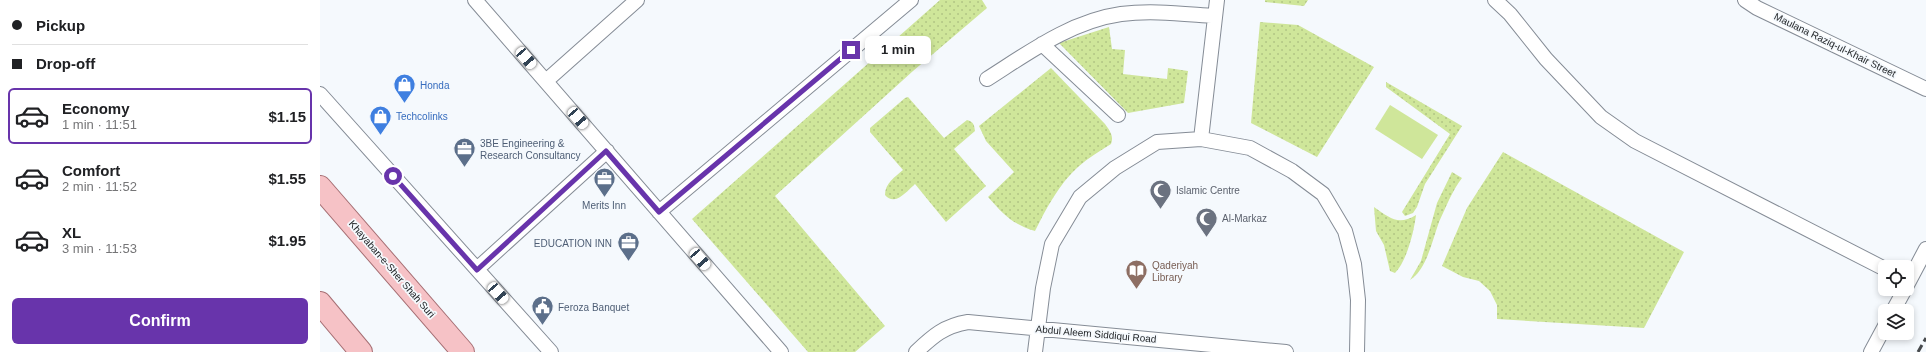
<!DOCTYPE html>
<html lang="en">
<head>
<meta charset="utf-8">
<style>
	:root { --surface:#fff; --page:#f2f2f2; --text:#202124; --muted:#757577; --line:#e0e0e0; --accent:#6834ab }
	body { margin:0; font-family:Arial,sans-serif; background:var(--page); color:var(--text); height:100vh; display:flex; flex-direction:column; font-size:15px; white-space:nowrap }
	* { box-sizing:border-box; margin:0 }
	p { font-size:13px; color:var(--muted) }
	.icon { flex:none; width:22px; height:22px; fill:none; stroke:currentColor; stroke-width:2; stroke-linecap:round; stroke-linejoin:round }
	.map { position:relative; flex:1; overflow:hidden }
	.sheet { display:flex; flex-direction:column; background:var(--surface); width:320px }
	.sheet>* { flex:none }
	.top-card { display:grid; align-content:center; height:88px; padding:0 12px; background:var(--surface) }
	.fabs { position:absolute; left:1558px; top:260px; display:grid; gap:8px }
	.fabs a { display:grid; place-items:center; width:36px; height:36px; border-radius:6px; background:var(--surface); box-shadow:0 2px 6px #0003; font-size:20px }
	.end { position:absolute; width:18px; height:18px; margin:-9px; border:5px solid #6834ab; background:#fff; box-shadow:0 0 0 2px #fff }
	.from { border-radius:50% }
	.bubble { position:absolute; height:28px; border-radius:6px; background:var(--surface); box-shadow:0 2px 6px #0003; font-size:13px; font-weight:700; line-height:28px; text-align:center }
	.car { position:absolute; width:12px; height:24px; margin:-12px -6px; border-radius:5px; box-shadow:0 0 3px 1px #0007; background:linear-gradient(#fff 24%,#345 0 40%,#fff 0 76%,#345 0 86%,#fff 0) }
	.top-card b { display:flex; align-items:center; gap:14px; height:38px; font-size:15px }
	.top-card b+b { border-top:1px solid var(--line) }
	.top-card i { width:10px; height:10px; background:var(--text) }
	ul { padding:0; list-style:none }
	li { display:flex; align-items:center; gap:12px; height:56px; margin:0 8px 6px; padding:0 4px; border:2px solid transparent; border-radius:6px }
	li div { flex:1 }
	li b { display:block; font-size:15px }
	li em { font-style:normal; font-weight:700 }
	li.current { border-color:var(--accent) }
	li>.icon { width:36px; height:36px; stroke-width:1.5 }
	.primary-button { display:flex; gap:8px; margin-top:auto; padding:8px 12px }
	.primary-button a { flex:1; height:46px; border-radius:6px; background:var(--accent); color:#fff; font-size:16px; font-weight:700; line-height:46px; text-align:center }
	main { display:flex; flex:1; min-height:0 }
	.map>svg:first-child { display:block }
</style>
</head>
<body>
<main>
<section class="sheet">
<div class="top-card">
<b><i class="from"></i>Pickup</b>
<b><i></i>Drop-off</b>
</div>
<ul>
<li class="current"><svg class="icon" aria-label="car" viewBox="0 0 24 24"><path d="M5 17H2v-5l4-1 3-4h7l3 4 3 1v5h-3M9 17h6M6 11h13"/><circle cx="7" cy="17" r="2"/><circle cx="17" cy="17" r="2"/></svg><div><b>Economy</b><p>1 min · 11:51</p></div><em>$1.15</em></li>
<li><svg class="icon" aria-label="car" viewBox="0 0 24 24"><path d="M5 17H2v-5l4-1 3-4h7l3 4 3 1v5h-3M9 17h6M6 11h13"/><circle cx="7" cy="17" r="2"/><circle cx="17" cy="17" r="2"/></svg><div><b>Comfort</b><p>2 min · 11:52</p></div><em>$1.55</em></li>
<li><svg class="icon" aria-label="car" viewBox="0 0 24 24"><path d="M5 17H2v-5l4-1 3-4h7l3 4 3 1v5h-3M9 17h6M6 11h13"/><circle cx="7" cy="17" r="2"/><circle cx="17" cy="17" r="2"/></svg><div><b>XL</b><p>3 min · 11:53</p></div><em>$1.95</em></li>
</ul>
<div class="primary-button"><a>Confirm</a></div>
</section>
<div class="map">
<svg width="1606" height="352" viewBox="0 0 1606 352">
	<defs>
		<pattern id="grass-dots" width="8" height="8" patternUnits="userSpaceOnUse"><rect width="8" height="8" fill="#cfe69a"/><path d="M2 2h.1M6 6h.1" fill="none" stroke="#b1c584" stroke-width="1.8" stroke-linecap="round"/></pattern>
	</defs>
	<rect width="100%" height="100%" fill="#f5f9fd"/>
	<path fill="url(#grass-dots)" d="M 620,0 L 662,0 L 667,8 L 593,71 L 455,196 L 565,326 L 535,352 L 488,352 L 372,219 Z
		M 945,0 L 988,0 L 984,6 L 945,2 Z
		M 940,22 L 978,25 L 1054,67 L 997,157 L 931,123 Z
		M 789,27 L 792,49 L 805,50 L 803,74 L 847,79 L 848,68 L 868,71 L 864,103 L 808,113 L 739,43 Z
		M 731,68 L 785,124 C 790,131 794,136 791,144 C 780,151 768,158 758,167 C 739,184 726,209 715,231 C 691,223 685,216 668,197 L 694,172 L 666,141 L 659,126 Z
		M 1066,82 L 1142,126 L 1105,184 L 1097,207 L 1093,213 L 1085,216 L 1082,212 L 1130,134 L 1066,87 Z
		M 588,97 L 624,138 L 647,120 C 654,122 654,125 655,131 L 634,149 L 666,186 L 626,222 L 595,184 C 587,191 575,207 565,195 C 565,183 575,177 583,170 L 550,132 L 550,128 L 585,98 Z
		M 1183,152 L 1364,252 L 1324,328 L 1177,319 L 1177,305 L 1170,291 L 1159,281 L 1143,277 L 1122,266 L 1147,208 Z
		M 1132,172 L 1142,178 C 1132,191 1126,207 1119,222 C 1112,241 1107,269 1090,280 L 1101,261 L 1117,203 Z
		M 1054,207 C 1070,218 1078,226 1096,215 C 1094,231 1087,261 1075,273 L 1070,271 L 1064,245 L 1056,231 Z"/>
	<path fill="#cfe69a" d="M 1070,105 L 1118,135 L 1102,159 L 1055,129 Z"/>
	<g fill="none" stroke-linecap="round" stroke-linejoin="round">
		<defs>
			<path id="minor" d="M 155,0 L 461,352
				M 1175,0 L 1190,14 L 1226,59 L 1281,117 L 1315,141 L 1565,269
				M 1425,0 L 1437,8 L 1606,89
				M 722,44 L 798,115
				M 667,79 C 708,53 751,21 801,14 C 832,10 864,14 895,16
				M 226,81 L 317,0
				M 0,94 L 231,352
				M 881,139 L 897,0
				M 339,212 L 591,0
				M 157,269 L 287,151
				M 1587,285 L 1606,249
				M 1573,311 L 1585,289
				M 596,352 C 613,336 624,326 648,322 L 966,352
				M 715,352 L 723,288 L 732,244 L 760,197 L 795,168 L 837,142 L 881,139 L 930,148 L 972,171 L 1003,194 L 1025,231 L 1034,264 L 1038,300 L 1037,352
				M 1551,352 L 1565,326"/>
			<path id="primary" d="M 0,187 L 143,352
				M 0,303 L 41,352"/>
		</defs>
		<use href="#minor" stroke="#858c96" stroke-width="16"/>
		<use href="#primary" stroke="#a66f74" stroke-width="24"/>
		<use href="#minor" stroke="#fff" stroke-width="14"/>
		<use href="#primary" stroke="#f6c2c6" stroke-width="22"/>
		<path stroke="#474a4d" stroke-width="3" stroke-dasharray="8 4" stroke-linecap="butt" d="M 1598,352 L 1606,338"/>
	</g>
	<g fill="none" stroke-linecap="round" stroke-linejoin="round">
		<path stroke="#6834ab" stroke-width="5" d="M 73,176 L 157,270 L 286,151 L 339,212 L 531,50"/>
	</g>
	<defs>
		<symbol id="shop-pin" viewBox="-11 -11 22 30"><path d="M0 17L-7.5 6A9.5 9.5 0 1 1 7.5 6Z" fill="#3f7fe0" stroke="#f5f9fd"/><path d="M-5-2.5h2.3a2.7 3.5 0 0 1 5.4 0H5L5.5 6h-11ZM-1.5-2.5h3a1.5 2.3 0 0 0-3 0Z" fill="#fff"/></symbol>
		<symbol id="office-pin" viewBox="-11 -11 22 30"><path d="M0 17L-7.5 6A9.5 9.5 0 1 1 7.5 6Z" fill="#5c6f8a" stroke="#f5f9fd"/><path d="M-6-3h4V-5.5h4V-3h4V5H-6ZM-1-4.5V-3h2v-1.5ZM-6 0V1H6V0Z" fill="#fff"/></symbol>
		<symbol id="mosque-pin" viewBox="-11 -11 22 30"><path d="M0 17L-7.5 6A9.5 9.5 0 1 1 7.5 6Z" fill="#6b7280" stroke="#f5f9fd"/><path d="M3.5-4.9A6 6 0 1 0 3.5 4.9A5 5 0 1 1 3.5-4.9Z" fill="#fff"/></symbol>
		<symbol id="library-pin" viewBox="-11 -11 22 30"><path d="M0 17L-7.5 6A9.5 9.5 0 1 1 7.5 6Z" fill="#8d6e63" stroke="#f5f9fd"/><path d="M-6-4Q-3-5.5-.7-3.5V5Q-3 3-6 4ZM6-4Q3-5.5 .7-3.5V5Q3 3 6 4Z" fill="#fff"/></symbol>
		<symbol id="civic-pin" viewBox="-11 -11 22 30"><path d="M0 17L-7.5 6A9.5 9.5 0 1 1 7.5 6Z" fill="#5c6f8a" stroke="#f5f9fd"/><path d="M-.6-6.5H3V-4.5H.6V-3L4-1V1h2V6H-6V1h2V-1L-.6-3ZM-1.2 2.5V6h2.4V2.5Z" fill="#fff"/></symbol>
	</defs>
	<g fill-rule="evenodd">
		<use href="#shop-pin" x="72" y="72" width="25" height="34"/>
		<use href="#shop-pin" x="48" y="104" width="25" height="34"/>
		<use href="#office-pin" x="132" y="136" width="25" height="34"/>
		<use href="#office-pin" x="272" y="166" width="25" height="34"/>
		<use href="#mosque-pin" x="828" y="178" width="25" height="34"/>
		<use href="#mosque-pin" x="874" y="206" width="25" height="34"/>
		<use href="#office-pin" x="296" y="230" width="25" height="34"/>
		<use href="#library-pin" x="804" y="258" width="25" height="34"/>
		<use href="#civic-pin" x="210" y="294" width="25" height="34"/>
	</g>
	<g text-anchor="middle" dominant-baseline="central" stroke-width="3.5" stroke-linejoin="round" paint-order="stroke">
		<g font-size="10" fill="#1d2023" stroke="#f5f9fd">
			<text transform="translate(1515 45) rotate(26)">Maulana Raziq-ul-Khair Street</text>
			<text transform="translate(72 269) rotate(49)">Khayaban-e-Sher Shah Suri</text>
			<text transform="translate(776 334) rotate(5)">Abdul Aleem Siddiqui Road</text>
		</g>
		<g font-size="10" fill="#366cbe" stroke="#f5f9fd" text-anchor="start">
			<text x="100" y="85">Honda</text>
			<text x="76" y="116">Techcolinks</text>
		</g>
		<g font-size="10" fill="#4e5e75" stroke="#f5f9fd" text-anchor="start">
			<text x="160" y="143">3BE Engineering &amp;<tspan x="160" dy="12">Research Consultancy</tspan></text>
			<text x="284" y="205" text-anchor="middle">Merits Inn</text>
			<text x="292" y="243" text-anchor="end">EDUCATION INN</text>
			<text x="238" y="307">Feroza Banquet</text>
		</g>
		<g font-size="10" fill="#5b616d" stroke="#f5f9fd" text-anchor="start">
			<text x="856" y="190">Islamic Centre</text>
			<text x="902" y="218">Al-Markaz</text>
		</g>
		<g font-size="10" fill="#785e54" stroke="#f5f9fd" text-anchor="start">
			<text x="832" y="265">Qaderiyah<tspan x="832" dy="12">Library</tspan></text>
		</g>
	</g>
</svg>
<div class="fabs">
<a><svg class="icon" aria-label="locate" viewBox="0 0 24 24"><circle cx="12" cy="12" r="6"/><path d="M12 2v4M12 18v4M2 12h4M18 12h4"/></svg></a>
<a><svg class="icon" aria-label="layers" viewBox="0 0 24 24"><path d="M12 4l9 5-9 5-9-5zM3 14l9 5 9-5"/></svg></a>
</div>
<i class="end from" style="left:73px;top:176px"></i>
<i class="end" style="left:531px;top:50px"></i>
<div class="bubble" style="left:545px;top:36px;width:66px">1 min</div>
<i class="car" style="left:206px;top:58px;rotate:139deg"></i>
<i class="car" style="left:258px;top:118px;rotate:139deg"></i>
<i class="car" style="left:380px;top:259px;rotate:139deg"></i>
<i class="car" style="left:178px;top:293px;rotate:138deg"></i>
</div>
</main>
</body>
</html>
